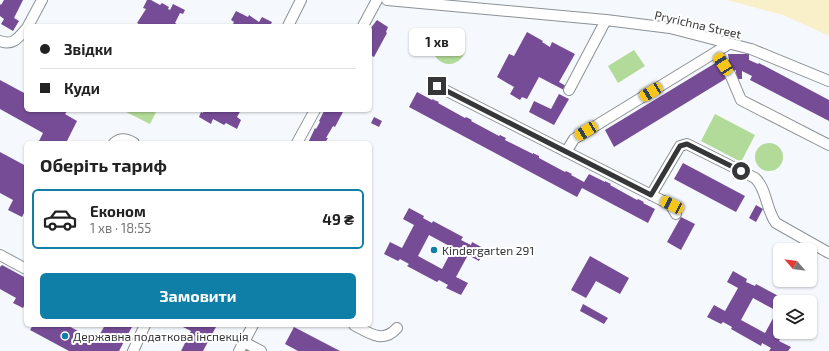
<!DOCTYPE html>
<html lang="uk">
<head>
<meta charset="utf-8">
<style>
	:root { --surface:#fff; --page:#f6f6f6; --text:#222; --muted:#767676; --line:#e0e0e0; --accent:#107fa7 }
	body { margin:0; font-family:"Exo 2",sans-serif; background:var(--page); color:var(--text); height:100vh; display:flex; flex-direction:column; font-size:15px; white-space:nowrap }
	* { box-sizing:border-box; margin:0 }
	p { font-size:13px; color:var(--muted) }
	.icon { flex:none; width:22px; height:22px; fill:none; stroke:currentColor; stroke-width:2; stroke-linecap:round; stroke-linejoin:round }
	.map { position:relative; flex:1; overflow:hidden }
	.details { position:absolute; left:24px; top:141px; width:348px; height:186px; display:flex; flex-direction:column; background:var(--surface); border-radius:6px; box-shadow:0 1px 3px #0004 }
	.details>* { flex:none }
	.banner { position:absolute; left:24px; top:24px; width:348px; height:88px; border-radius:6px; box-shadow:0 1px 3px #0004; display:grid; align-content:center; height:88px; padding:0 16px; background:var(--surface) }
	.needle { width:26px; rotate:298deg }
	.buttons { position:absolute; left:773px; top:243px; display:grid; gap:8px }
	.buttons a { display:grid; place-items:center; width:44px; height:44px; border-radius:6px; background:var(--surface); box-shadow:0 1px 3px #0004; font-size:20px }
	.end { position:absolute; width:18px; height:18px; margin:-9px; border:5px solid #353638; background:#fff; box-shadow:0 0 0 2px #fff }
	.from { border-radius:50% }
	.bubble { position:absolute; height:28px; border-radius:6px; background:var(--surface); box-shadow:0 1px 3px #0004; font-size:13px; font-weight:700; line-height:28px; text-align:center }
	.car { position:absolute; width:12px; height:24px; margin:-12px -6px; border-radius:5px; box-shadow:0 0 3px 1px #0007; background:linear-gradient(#f5c518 24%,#345 0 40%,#f5c518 0 76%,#345 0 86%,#f5c518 0) }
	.banner b { display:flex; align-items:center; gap:14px; height:38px; font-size:15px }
	.banner b+b { border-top:1px solid var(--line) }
	.banner i { width:10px; height:10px; background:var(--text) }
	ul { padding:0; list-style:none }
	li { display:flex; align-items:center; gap:12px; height:60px; margin:0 8px 6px; padding:0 8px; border:2px solid transparent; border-radius:6px }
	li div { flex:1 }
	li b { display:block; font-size:15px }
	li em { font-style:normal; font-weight:700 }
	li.on { border-color:var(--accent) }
	li>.icon { width:36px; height:36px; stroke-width:1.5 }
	h2 { padding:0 16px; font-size:18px; line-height:48px }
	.action { display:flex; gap:8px; margin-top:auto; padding:8px 16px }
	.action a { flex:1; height:46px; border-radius:6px; background:var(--accent); color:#fff; font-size:16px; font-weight:700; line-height:46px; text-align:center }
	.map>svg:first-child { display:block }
</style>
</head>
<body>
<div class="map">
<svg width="829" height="351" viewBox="0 0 829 351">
	<rect width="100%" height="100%" fill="#f5f9fd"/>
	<path fill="#b2da98" d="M433 48a16 16 0 1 1 32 0a16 16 0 1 1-32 0Z
		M 634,50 L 645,66 L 618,83 L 608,66 Z
		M 122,110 L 157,110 L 150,124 Z
		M 715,114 L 755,135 L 741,162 L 701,141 Z
		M755 157a14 14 0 1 1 28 0a14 14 0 1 1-28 0Z"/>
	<path fill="#f9efc9" d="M 727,0 L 829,0 L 829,36 L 783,15 Z"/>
	<path fill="#764c96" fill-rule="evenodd" d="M 4,0 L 23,0 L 14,18 L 19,21 L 13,31 L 1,24 L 4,19 L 0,16 L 0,4 L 1,5 Z
		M 147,0 L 151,0 L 160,5 L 162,3 L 169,7 L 168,9 L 170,10 L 173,4 L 185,10 L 183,14 L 180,13 L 175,23 L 180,26 L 154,26 L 152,25 L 151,26 L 143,26 L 137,23 L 146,9 L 143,8 Z
		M 236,11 L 248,17 L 249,15 L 259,22 L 262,17 L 272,22 L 270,26 L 232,26 L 234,22 L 231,20 Z
		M 377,20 L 388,27 L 386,32 L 387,33 L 374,57 L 372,56 L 370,59 L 370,29 Z
		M 527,32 L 543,41 L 542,42 L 550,47 L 552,42 L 575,54 L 559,82 L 566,86 L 564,90 L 539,77 L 527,99 L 522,97 L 520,100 L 510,94 L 514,87 L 497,77 L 509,54 L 514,56 Z
		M 728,54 L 749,54 L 749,60 L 758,64 L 759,63 L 829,100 L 829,121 L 750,80 L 752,76 L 742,71 L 742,79 L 736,79 L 736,70 L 726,76 L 727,78 L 614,147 L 605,130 L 717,62 L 719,66 L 729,60 Z
		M 0,80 L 26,94 L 26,110 L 68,110 L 65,114 L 77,121 L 66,143 L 38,143 L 43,133 L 0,109 Z
		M 417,92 L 432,100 L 433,99 L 434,100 L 439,102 L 438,103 L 465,118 L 466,117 L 472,120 L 471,121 L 499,136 L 500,135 L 506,138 L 505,140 L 533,154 L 533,153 L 539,156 L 539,158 L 565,172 L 566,171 L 572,174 L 571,175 L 584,182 L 589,174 L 605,182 L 605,181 L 611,184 L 610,185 L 637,200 L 638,199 L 644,202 L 643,203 L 655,209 L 648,223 L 582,188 L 577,197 L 409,107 Z
		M 559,94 L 569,99 L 554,125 L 529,112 L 534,101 L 551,109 Z
		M 204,110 L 241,110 L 237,117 L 241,120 L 237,129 L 226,123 L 224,125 L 213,119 L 211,124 L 199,117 L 201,112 L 203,113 Z
		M 326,110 L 344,110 L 335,127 L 333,126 L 326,138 L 328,138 L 325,143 L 308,143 L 315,128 L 316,129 L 320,122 L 319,121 L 324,111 L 325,112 Z
		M 374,117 L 382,121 L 379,127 L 371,123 Z
		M 0,152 L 26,166 L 26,209 L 22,217 L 8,210 L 13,200 L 0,193 Z
		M 683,163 L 745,196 L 736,212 L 674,179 Z
		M 756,205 L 763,209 L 756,222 L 749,218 Z
		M 409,208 L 424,216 L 423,218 L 432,223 L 433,221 L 463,237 L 461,240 L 471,245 L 472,242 L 485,249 L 479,261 L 468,255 L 456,277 L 468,283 L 461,295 L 446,288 L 448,285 L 439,280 L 437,282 L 407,266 L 409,264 L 400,259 L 398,261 L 384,254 L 390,242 L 402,248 L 414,225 L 403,219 ZM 429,235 L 453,248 L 442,269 L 418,256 Z
		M 681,217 L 695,224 L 681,250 L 667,242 Z
		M 590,256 L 629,278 L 620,294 L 596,281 L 586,298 L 571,290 Z
		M 2,265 L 26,278 L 26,302 L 23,308 L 13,303 L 16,298 L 0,289 L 0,267 Z
		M 733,271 L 747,279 L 746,282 L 755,286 L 756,284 L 786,300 L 785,302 L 780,302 L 780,332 L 783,332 L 779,341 L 791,347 L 788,351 L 769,351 L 771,348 L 762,343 L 761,346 L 731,329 L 732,327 L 723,322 L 721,324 L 707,317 L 714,305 L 725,311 L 738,288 L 727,282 ZM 753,298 L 777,311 L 765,333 L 741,320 Z
		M 583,304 L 608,318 L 604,324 L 580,311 Z
		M 33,325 L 67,325 L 96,341 L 105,325 L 133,325 L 119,351 L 69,351 L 30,330 Z
		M 184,325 L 217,325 L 203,351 L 181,351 L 191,331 L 183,327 Z
		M 294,327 L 340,351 L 298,351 L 285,344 Z"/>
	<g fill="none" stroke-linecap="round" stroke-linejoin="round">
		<defs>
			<path id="minor" d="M 387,0 L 606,20 L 670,28 L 751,49 L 829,81
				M 28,26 L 42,0
				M 288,26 L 301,0
				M 363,26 L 377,0
				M 0,41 C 13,46 18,38 26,29
				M 716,52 L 723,64
				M 730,74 L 741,100 L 829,145
				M 437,86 L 671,205 L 676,214
				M 569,90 L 606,20
				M 114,143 C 121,137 127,139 134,143
				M 297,143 L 315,110
				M 566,152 L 574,139 L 729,44
				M 651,195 L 680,146 L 687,144 L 755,178 C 767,189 766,210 776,223 L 829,253
				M 0,255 L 26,269
				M 354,325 C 369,333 383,344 397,328
				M 244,342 L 261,351
				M 133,351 L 145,325
				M 239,351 L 253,325"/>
		</defs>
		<use href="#minor" stroke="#8c9194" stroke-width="12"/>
		<use href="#minor" stroke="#fff" stroke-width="10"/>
	</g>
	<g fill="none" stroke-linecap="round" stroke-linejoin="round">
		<path stroke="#353638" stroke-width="5" d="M 437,86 L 651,195 L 680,146 L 687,144 L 741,171"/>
	</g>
	<g fill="#107fa7" stroke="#fff" stroke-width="1.5">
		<circle cx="434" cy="250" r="4"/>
		<circle cx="65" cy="336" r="4"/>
	</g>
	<g text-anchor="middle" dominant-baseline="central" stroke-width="4" stroke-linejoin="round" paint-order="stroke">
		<g font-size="12" fill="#353638" stroke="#fff">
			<text transform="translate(698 24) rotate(13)">Pryrichna Street</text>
		</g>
		<g font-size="12" fill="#353638" stroke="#fff" text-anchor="start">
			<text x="442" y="250">Kindergarten 291</text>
			<text x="73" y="336">Державна податкова інспекція</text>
		</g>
	</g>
</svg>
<div class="buttons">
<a><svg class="needle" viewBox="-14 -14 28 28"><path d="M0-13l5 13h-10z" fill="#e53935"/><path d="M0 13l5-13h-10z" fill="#767676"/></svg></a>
<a><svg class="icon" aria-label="layers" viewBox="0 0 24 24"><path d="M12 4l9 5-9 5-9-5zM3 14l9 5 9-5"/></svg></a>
</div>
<i class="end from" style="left:741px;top:171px"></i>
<i class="end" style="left:437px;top:86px"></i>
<div class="bubble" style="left:409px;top:28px;width:56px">1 хв</div>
<i class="car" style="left:723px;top:64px;rotate:327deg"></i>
<i class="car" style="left:651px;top:92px;rotate:239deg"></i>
<i class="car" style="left:586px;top:131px;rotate:239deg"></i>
<i class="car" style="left:672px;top:205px;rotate:296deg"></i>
<div class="banner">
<b><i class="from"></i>Звідки</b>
<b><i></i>Куди</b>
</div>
<section class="details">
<h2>Оберіть тариф</h2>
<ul>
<li class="on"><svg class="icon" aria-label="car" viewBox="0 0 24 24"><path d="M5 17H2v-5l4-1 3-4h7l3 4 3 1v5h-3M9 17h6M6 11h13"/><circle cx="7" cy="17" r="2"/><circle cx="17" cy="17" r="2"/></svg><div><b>Економ</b><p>1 хв · 18:55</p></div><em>49 ₴</em></li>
</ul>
<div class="action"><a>Замовити</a></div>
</section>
</div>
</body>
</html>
